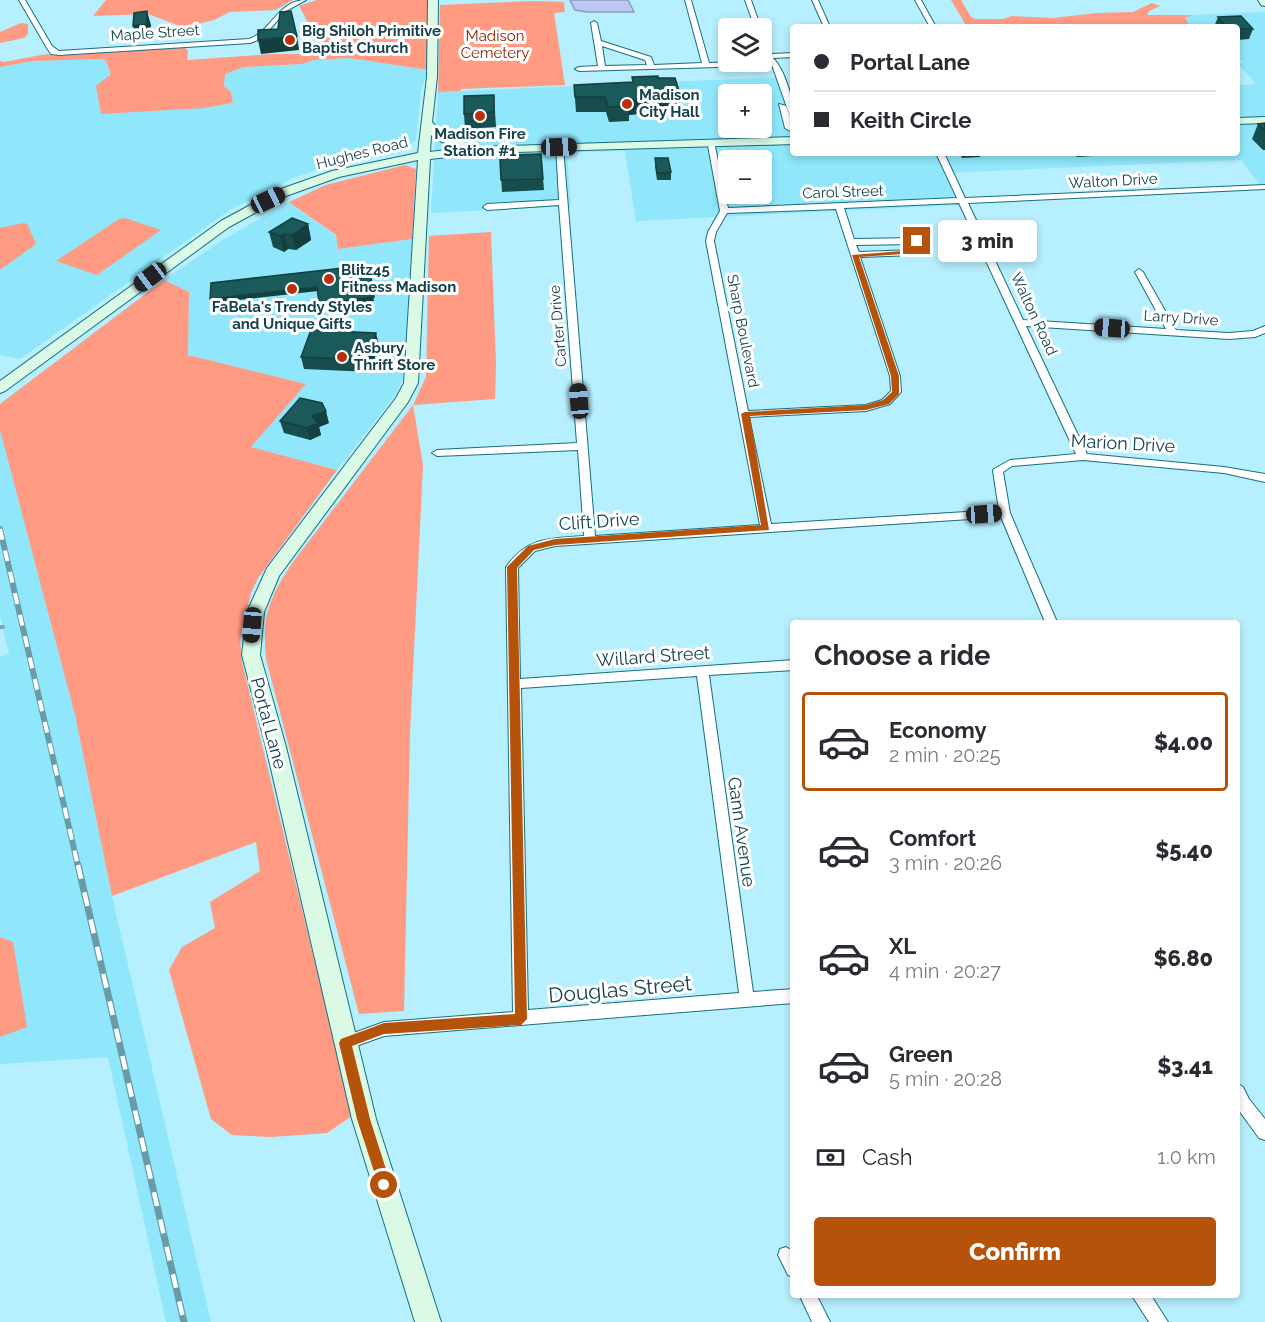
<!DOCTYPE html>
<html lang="en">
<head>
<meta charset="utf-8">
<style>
	:root { --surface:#fff; --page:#f7f7f7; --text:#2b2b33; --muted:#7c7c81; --line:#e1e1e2; --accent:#b45309 }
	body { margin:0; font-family:Raleway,sans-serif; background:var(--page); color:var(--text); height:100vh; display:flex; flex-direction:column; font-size:22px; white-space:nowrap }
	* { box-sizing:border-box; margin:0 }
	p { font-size:20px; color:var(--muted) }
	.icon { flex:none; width:33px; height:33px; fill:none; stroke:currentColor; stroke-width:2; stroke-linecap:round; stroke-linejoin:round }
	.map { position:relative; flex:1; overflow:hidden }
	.details { position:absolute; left:790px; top:620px; width:450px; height:678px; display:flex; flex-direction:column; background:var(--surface); border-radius:6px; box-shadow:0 3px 9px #0003 }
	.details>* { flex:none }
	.top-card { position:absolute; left:790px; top:24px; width:450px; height:132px; border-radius:6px; box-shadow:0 3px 9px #0003; display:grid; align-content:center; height:132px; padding:0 24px; background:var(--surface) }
	.fabs { position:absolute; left:718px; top:18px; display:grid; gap:12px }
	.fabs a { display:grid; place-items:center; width:54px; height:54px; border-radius:6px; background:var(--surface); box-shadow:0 3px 9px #0003; font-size:30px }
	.end { position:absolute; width:27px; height:27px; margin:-14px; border:8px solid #b45309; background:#fff; box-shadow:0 0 0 3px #fff }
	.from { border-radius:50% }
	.bubble { position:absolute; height:42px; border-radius:6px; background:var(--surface); box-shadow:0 3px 9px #0003; font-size:20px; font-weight:800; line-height:42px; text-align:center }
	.car { position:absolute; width:18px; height:36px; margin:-18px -9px; border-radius:8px; box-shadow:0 0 4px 2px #0007; background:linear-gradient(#222 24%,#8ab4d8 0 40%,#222 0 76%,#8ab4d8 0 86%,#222 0) }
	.top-card b { display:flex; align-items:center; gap:21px; height:57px; font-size:22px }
	.top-card b+b { border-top:2px solid var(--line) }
	.top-card i { width:15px; height:15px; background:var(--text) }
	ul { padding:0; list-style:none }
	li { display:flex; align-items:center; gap:18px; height:99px; margin:0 12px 9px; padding:0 12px; border:3px solid transparent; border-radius:6px }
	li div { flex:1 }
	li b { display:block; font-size:22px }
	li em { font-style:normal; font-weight:800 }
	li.selected { border-color:var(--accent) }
	li>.icon { width:54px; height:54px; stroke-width:1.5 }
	h2 { padding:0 24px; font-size:27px; line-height:72px }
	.pay { display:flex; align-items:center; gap:15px; height:66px; padding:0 24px; font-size:22px }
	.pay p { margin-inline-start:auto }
	.cta { display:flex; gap:12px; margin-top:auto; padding:12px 24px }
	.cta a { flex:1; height:69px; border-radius:6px; background:var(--accent); color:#fff; font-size:24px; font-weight:800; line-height:69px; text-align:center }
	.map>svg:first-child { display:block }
</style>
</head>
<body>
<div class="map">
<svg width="1265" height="1322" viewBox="0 0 1265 1322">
	<rect width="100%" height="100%" fill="#b6effd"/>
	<path fill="#90e7fb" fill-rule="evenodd" d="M 1265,12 L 1265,184 L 1260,185 L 1241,160 L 944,173 L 959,205 L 636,221 L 625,151 L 571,152 L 567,155 L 571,206 L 431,213 L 438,92 L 784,77 L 793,105 L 794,153 L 1238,153 L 1238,85 L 1256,84 L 1238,64 L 1244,62 L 1238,59 L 1238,27 L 1191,27 L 1185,18 L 1194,15 ZM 729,94 L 762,94 L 762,128 L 729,128 ZM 729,160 L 762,160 L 762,194 L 729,194 Z
		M 349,58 L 428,70 L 421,91 L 416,140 L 401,152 L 324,168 L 293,178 L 230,210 L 20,359 L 0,355 L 0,67 L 32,61 L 105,59 L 111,74 L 164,109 L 204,108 L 233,103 L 231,92 L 224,86 L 225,74 L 244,67 L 302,64 L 314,60 Z
		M 289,202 L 336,236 L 338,249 L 412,239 L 405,373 L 396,394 L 337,470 L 250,447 L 306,384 L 188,355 L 189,293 L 164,280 L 224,239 Z
		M 0,430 L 75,715 L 112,896 L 211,1322 L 166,1322 L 108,1057 L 0,1064 L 0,657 L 9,654 L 0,616 Z"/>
	<path fill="#ff9a83" d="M 106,0 L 293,0 L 275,10 L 230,12 L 214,20 L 194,25 L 180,26 L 148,14 L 93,16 Z
		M 317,0 L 428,0 L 428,70 L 349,58 L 314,60 L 302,64 L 244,67 L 225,74 L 224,86 L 231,92 L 233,103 L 204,108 L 101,114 L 96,86 L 111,74 L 105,59 L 32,61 L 0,67 L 0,61 L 4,62 L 47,54 L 57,56 L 183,47 L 188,50 L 187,60 L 273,54 L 325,54 L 299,6 Z
		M 951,0 L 961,0 L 971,17 L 976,19 L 1003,19 L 1012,16 L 1053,18 L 1097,13 L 1133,12 L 1152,3 L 1160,6 L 1149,11 L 1147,15 L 1193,15 L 1185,18 L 1191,27 L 967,27 Z
		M 533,1 L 564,2 L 565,12 L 554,13 L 565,85 L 461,89 L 460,91 L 438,92 L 440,5 Z
		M 21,23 L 28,24 L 28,34 L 24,38 L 0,43 L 0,32 Z
		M 405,165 L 416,169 L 412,239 L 338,249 L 336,235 L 289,202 L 326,185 Z
		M 125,218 L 161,230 L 97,275 L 56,261 L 119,219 Z
		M 24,223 L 27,224 L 36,244 L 0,270 L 0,228 Z
		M 491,232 L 496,363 L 495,399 L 413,405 L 423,465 L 410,733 L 404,1011 L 359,1014 L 266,659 C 262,615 269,598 293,562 L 413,405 L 426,377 L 429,236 Z
		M 164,280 L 189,292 L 188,355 L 306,384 L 251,447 L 337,470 L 258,578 L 251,593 L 240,639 L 242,662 L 352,1116 L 327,1133 L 271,1137 L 232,1135 L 211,1119 L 169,970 L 182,947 L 215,928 L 210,902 L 260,871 L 256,842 L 112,896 L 75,715 L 0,430 L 0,404 Z
		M 0,937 L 13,942 L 27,1027 L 0,1037 Z"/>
	<path fill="#bcc7f3" stroke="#8a9fc1" stroke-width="1.5" d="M 570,0 L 628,0 L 634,12 L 587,12 L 575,10 Z"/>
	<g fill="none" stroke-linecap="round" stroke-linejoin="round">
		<path stroke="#8a9fc1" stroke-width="4" d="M 0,627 L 3,627"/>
		<defs>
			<path id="street" d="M 19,0 L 25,0 L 52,46 L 59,51 L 249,39 C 272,31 278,0 306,0 L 286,11 L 261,39 L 250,43 L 59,55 L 51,54 L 47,48 Z
				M 685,0 L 691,0 L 709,63 L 737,62 L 737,64 L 718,67 L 579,71 L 575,69 L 579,67 L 598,66 L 591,23 L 594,21 L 597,23 L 601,41 L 651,57 L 654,65 L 702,63 ZM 602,46 L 645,60 L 647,65 L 605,66 Z
				M 745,0 L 751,0 L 761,28 L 755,28 Z
				M 812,0 L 818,0 L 830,27 L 824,27 Z
				M 915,0 L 921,0 L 936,27 L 930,27 Z
				M 762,36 L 765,38 L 771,54 L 794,53 L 794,57 L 773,58 C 785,70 794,101 794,118 L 790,116 L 772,65 L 766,59 L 762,59 L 762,55 L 764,55 Z
				M 779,104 L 786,106 L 794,127 L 794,133 L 785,128 Z
				M 707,140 L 714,142 L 728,208 L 957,198 L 936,153 L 944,153 L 965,198 L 1265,185 L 1265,189 L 968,203 L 1023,320 L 1166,329 L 1135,272 L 1139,269 L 1143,272 L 1176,330 L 1229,333 L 1253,331 L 1265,326 L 1265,333 L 1255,337 L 1229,339 L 1026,326 L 1087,454 L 1224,467 L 1265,474 L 1265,482 L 1224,473 L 1083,460 L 1012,466 L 1003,472 L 1010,513 L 1057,622 L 1045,622 L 1001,517 L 555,546 L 535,551 L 518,568 L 520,679 L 794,660 L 794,670 L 709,675 L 753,992 L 794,989 L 794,1003 L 384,1036 L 345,1050 L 340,1048 L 337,1043 L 340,1038 L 384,1022 L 513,1012 L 506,567 C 527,537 551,538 584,536 L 578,450 L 437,456 L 432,453 L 437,450 L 577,443 L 559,205 L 487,210 L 483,207 L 487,204 L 559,200 L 556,145 L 563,147 L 595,536 L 760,525 L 706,241 L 708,232 L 720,211 ZM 959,203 L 1076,454 L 1010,460 L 994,469 L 993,471 L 999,510 L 771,524 L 749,417 L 866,411 L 890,404 L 901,392 L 900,376 L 860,257 L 916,255 L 926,247 L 920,239 L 917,238 L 854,239 L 844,208 ZM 836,209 L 890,376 L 891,391 L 882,400 L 866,405 L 748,411 L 714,241 L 716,232 L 727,213 ZM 915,244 L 917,247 L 914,250 L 859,252 L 856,245 ZM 697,676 L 739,993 L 528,1010 L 521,688 Z
				M 1238,1084 L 1243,1087 L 1249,1099 L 1265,1119 L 1265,1140 L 1259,1138 L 1238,1109 Z
				M 786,1247 L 794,1252 L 794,1277 L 788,1275 L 778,1255 L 780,1249 Z
				M 799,1294 L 816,1294 L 830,1322 L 812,1322 Z
				M 1131,1294 L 1150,1294 L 1168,1322 L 1149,1322 Z"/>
			<path id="secondary" d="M 428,0 L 438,0 L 437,77 L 432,122 L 444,136 L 471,144 L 472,147 L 794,137 L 794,144 L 484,153 L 430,159 L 418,383 L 408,402 L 279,576 L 264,612 L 260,655 L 286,747 L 376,1119 L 441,1322 L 415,1322 L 352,1119 L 266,747 L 242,655 L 247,612 L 267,568 L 396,398 L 404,383 L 418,160 L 339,177 L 286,196 L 229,227 L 5,391 L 0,393 L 0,381 L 221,221 L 278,190 L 332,171 L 418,153 L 427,77 ZM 431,135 L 436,140 L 462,148 L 430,152 Z
				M 1258,0 L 1265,0 L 1265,6 L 1261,5 Z
				M 1265,117 L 1265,123 L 1238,124 L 1238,118 Z"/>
		</defs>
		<use href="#street" stroke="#186e7e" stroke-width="2"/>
		<use href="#secondary" stroke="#186e7e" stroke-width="2"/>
		<use href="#street" fill="#fff" fill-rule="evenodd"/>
		<use href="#secondary" fill="#dafae6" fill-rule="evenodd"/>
		<defs>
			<path id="rail-far1" d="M 0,529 L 78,866"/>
			<path id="rail" d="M 78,865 L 184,1322"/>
		</defs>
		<use href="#rail-far1" stroke="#689ba7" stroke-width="6"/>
		<use href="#rail" stroke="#689ba7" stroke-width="7"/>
		<use href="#rail-far1" stroke="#fff" stroke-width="4" stroke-dasharray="11" stroke-linecap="butt"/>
		<use href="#rail" stroke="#fff" stroke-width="4.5" stroke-dasharray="14" stroke-linecap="butt"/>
	</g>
	<path fill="#174d4d" d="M 1218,17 L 1253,29 L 1249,39 L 1238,40 L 1238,27 L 1214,27 Z
		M 632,77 L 658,78 L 680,94 L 680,108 L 678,109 L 629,115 L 629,121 L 609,122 L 606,112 L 576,112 L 574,85 L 632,82 Z
		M 494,95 L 496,127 L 465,129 L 464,114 Z
		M 1265,123 L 1265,150 L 1263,150 L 1252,139 L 1258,124 Z
		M 960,153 L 981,153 L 980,157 L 962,158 Z
		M 1075,153 L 1094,153 L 1093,156 L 1077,157 Z
		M 541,154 L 544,190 L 502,192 L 500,160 Z
		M 655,158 L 671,172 L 671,180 L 657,180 L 655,166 Z
		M 308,224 L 311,240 L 296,250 L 288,249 L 284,252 L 273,247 L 269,232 Z
		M 379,345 L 370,372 L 304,369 L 301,357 Z
		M 280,421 L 329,423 L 319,427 L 321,435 L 310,440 L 284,433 Z"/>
	<path fill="#133f3f" d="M 147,11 L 151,25 L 151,38 L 137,40 L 133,26 Z
		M 297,36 L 299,50 L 261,54 L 258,40 Z
		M 680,94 L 680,108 L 678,109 L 629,115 L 628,101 Z
		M 308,224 L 311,240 L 296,250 L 292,235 Z
		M 284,234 L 288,249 L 284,252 L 280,236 Z
		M 369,265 L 374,301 L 320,308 L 319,304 Z
		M 317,287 L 318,291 L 212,303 L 210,299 Z
		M 376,333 L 379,345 L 370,372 L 368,360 Z
		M 326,411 L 329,423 L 319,427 L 321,435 L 310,440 L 307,428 L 312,416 Z"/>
	<path fill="#1b5a5a" stroke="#133f3f" stroke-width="1.5" d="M 147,11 L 147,24 L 133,26 L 134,13 Z
		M 291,11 L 297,36 L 258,40 L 258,30 L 278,29 L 280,12 Z
		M 1241,16 L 1253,29 L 1238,29 L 1238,27 L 1227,27 L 1218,17 Z
		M 658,76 L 658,78 L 675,78 L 680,94 L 678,95 L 628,101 L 628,106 L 608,107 L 605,97 L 575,97 L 574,85 L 633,82 L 632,77 Z
		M 494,95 L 494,112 L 464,114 L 464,96 Z
		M 1265,123 L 1265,131 L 1258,124 Z
		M 541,154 L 543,179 L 501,180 L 500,160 L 508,155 Z
		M 655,158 L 668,158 L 671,172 L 657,173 Z
		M 292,218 L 308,224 L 292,235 L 284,234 L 280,236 L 269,232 Z
		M 369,265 L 374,297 L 319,304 L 317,287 L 210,299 L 211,283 Z
		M 311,330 L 376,333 L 368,360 L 301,357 Z
		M 300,398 L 322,403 L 326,411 L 312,416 L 318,423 L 307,428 L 280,421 Z"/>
	<path fill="#b45309" d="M 917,239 L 926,247 L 918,253 L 859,257 L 899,376 L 899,394 L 889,404 L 866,410 L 750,416 L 769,530 L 555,545 L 534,550 L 517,568 L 527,1019 L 521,1025 L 384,1034 L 352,1046 L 370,1119 L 391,1185 L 389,1190 L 384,1192 L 380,1190 L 357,1119 L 339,1043 L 341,1039 L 384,1023 L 515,1014 L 507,567 L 528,546 L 555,539 L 761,525 L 741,414 L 745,412 L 866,405 L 883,400 L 892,392 L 891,376 L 852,255 L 914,250 L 918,247 L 914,241 Z"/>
	<g fill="#ba2f0b" stroke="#fff" stroke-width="2">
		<circle cx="290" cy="40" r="6"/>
		<circle cx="627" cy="104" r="6"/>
		<circle cx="480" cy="116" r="6"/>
		<circle cx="329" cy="279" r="6"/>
		<circle cx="292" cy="289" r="6"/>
		<circle cx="342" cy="357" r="6"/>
	</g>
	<g text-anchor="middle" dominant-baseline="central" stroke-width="6" stroke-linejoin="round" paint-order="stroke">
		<g font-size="15" font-weight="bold" fill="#16424c" stroke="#fff" text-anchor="start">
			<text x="302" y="31">Big Shiloh Primitive<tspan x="302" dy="17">Baptist Church</tspan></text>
			<text x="639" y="95">Madison<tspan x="639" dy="17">City Hall</tspan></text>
			<text x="480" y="134" text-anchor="middle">Madison Fire<tspan x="480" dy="17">Station #1</tspan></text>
			<text x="341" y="270">Blitz45<tspan x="341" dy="17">Fitness Madison</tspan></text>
			<text x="292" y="307" text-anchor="middle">FaBela's Trendy Styles<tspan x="292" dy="17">and Unique Gifts</tspan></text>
			<text x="354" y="348">Asbury<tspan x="354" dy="17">Thrift Store</tspan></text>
		</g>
		<g font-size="15" fill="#16424c" stroke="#fff">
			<text transform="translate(155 33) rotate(-4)">Maple Street</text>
			<text transform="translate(362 153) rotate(-14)">Hughes Road</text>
			<text transform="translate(1113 181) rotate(-3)">Walton Drive</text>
			<text transform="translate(843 192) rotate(-2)">Carol Street</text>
			<text transform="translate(1034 314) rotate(65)">Walton Road</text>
			<text transform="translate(1181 318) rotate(4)">Larry Drive</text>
			<text transform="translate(558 326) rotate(-95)">Carter Drive</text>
			<text transform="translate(743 331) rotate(79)">Sharp Boulevard</text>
		</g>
		<g font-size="15" fill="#8a1c00" stroke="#fff">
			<text x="495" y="36">Madison<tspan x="495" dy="17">Cemetery</tspan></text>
		</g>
		<g font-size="18" fill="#16424c" stroke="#fff">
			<text transform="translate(1123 443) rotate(3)">Marion Drive</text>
			<text transform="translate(599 521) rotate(-4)">Clift Drive</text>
			<text transform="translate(653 656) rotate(-4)">Willard Street</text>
			<text transform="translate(269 723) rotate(75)">Portal Lane</text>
			<text transform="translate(742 832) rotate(82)">Gann Avenue</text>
		</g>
		<g font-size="21" fill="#16424c" stroke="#fff">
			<text transform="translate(620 989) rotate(-5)">Douglas Street</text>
		</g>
	</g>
</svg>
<div class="fabs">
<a><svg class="icon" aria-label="layers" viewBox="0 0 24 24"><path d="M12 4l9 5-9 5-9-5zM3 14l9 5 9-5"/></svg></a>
<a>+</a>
<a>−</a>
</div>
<i class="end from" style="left:384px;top:1185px"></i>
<i class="end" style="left:917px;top:241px"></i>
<div class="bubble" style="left:938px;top:220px;width:99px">3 min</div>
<i class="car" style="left:559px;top:147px;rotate:88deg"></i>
<i class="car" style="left:268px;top:200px;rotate:65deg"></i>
<i class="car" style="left:150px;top:277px;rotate:233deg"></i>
<i class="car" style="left:1112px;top:328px;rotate:274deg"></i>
<i class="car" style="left:579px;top:401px;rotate:355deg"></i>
<i class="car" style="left:984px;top:514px;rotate:86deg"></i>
<i class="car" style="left:252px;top:625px;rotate:185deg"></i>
<div class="top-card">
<b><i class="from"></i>Portal Lane</b>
<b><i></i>Keith Circle</b>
</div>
<section class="details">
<h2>Choose a ride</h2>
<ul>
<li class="selected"><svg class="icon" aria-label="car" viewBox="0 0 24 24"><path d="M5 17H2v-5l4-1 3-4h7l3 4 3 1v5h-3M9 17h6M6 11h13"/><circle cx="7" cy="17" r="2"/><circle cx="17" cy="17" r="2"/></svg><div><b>Economy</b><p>2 min · 20:25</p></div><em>$4.00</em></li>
<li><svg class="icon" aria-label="car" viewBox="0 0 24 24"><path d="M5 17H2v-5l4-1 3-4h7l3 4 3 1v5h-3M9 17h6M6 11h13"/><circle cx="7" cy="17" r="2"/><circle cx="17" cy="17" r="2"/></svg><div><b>Comfort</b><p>3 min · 20:26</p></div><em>$5.40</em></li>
<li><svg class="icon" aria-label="car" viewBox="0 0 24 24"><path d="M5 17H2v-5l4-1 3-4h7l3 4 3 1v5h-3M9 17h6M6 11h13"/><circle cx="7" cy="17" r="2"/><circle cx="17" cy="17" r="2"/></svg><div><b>XL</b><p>4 min · 20:27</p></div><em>$6.80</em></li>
<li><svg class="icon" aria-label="car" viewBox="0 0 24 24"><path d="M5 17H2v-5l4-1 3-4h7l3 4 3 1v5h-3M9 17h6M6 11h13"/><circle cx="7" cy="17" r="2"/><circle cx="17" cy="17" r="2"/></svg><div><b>Green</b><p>5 min · 20:28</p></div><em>$3.41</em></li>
</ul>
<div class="pay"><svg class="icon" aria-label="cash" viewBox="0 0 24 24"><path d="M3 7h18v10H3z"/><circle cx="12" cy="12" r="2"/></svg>Cash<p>1.0 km</p></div>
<div class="cta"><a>Confirm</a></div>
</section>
</div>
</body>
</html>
